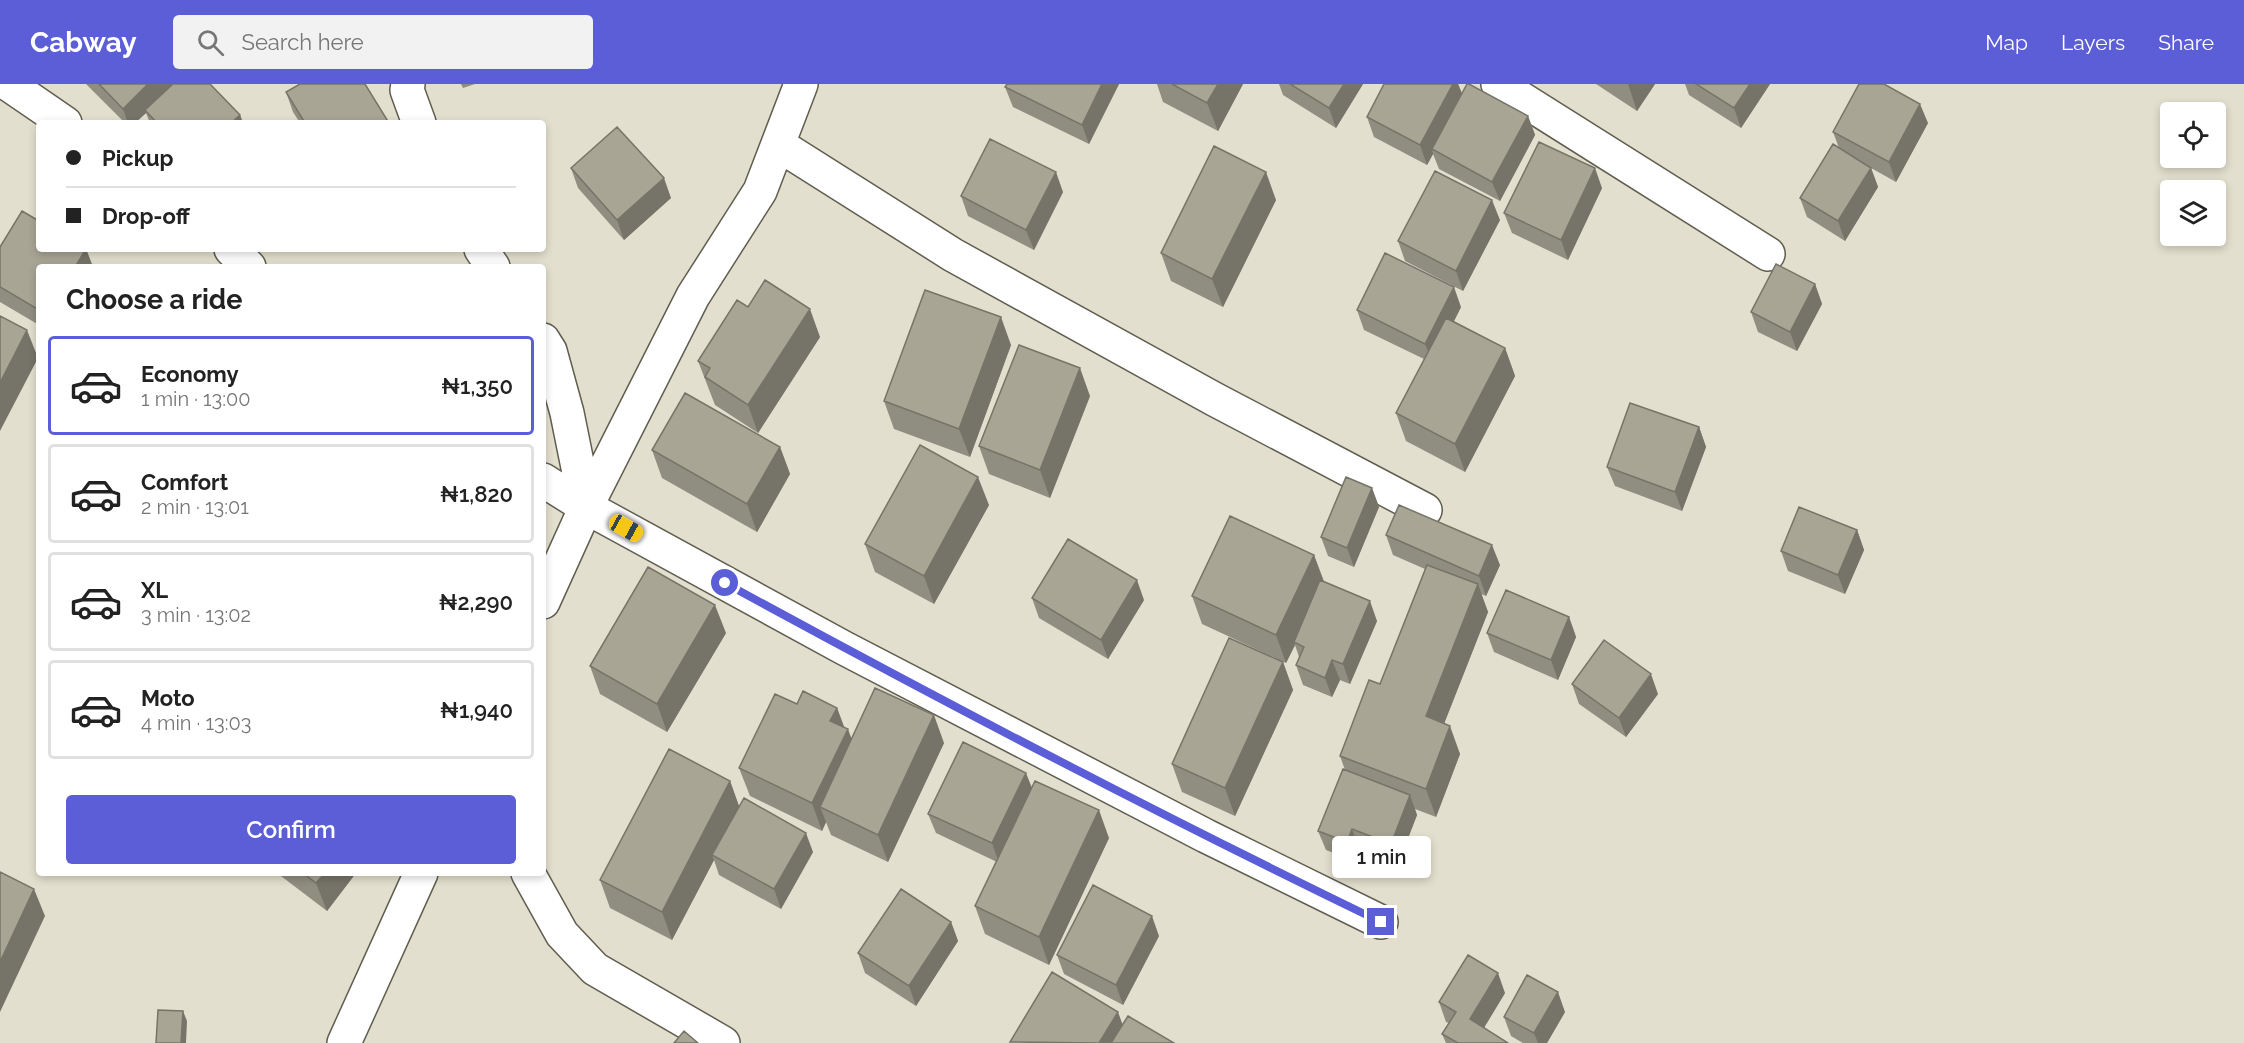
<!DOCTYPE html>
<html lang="en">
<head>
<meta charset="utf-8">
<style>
	:root { --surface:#fff; --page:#f2f2f2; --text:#222; --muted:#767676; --line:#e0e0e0; --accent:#5b5ed6 }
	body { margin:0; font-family:Raleway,sans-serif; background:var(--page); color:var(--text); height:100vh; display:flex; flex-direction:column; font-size:22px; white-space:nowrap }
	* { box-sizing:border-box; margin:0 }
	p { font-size:20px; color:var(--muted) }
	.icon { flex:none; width:33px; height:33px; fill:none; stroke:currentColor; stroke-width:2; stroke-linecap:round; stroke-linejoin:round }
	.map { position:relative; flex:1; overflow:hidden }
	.side { position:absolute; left:36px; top:180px; width:510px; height:612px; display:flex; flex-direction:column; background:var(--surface); border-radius:6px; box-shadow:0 3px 9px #0003 }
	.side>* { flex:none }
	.hud { position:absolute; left:36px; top:36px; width:510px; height:132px; border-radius:6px; box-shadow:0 3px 9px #0003; display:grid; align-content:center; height:132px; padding:0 30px; background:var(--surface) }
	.tools { position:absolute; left:2160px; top:18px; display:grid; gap:12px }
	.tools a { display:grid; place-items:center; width:66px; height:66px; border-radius:6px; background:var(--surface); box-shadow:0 3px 9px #0003; font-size:30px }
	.end { position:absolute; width:27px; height:27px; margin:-14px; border:8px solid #5b5ed6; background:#fff; box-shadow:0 0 0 3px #fff }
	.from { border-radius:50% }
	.bubble { position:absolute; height:42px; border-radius:6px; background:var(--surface); box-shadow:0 3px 9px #0003; font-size:20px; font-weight:600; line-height:42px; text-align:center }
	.car { position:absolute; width:18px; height:36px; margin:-18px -9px; border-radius:8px; box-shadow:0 0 4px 2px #0007; background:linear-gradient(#f5c518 24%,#345 0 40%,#f5c518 0 76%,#345 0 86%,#f5c518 0) }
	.hud b { display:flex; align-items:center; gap:21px; height:57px; font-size:22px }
	.hud b+b { border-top:2px solid var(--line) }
	.hud i { width:15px; height:15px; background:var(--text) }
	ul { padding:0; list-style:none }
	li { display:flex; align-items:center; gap:18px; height:99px; margin:0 12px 9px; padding:0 18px; border:3px solid var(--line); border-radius:6px }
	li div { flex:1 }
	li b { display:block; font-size:22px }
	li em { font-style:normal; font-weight:600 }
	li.on { border-color:var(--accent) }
	li>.icon { width:54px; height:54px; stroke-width:1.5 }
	h2 { padding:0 30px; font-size:27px; line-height:72px }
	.primary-button { display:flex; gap:12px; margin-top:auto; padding:12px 30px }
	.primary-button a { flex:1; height:69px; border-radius:6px; background:var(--accent); color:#fff; font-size:24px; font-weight:600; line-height:69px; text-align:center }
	header { display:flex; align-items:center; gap:36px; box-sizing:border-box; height:84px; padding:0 30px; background:var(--accent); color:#fff }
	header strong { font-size:28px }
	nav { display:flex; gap:33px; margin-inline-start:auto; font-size:21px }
	.search { width:420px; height:54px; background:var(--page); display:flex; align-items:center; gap:15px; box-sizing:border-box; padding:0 21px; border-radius:6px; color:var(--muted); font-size:22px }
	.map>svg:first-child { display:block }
</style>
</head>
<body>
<header>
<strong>Cabway</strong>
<div class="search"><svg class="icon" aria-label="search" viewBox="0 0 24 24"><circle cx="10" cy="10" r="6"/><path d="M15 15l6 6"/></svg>Search here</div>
<nav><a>Map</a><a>Layers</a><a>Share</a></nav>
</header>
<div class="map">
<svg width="2244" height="959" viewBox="0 0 2244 959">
	<rect width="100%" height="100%" fill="#e2dfce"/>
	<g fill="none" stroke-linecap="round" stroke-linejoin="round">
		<defs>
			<path id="street" d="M 8,0 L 65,39
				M 408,0 L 407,6 L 419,39
				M 1498,0 L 1768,170
				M 779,61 L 953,171 L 1214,315 L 1425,426
				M 231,165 L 249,183
				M 481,165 L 493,183
				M 543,256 L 550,267 L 567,329 L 586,423
				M 543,396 L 586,423 L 844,564 L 1206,752 L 1381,838
				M 543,518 L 586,423 L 693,212 L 760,107 L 801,0
				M 528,789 L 562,850 L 595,885 L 723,959
				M 344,959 L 421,789"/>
		</defs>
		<use href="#street" stroke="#605d4f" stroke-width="36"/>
		<use href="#street" stroke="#fff" stroke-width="33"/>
	</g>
	<path fill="#908e80" d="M 86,0 L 210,0 L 240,31 L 243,39 L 150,39 L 146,29 L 135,39 L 125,39 Z
		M 461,0 L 475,0 L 463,4 Z
		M 1007,0 L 1119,0 L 1089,60 L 1013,23 L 1005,3 Z
		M 1157,0 L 1243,0 L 1218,47 L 1163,18 Z
		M 1279,0 L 1363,0 L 1336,44 L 1283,11 Z
		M 1458,0 L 1462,10 L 1528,32 L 1535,51 L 1500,117 L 1439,85 L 1433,70 L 1427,81 L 1374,53 L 1367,33 Z
		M 1596,0 L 1655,0 L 1637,27 Z
		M 1685,0 L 1770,0 L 1741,44 L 1689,11 Z
		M 286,8 L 389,39 L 300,39 L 293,28 Z
		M 1928,39 L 1896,98 L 1871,84 L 1878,103 L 1845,157 L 1807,133 L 1800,114 L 1839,64 L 1833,48 Z
		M 571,84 L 671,114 L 624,156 L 578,104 Z
		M 1602,104 L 1568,176 L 1512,149 L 1504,129 Z
		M 1063,108 L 1034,166 L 968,132 L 961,112 Z
		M 1276,116 L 1223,223 L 1171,197 L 1161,169 Z
		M 1500,136 L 1463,207 L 1405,177 L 1398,157 Z
		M 0,163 L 86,165 L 93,183 L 39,183 L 39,241 L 0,218 Z
		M 1815,200 L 1822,220 L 1797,267 L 1758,248 L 1751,228 Z
		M 748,223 L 820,253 L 758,349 L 715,321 L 698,277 Z
		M 1461,223 L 1454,237 L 1505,264 L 1515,292 L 1465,388 L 1406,357 L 1396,329 L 1424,275 L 1364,246 L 1357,226 Z
		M 1011,261 L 970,373 L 894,345 L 884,317 Z
		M 1090,312 L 1050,414 L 989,390 L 979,362 Z
		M 1699,343 L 1706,363 L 1682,427 L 1615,402 L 1607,383 Z
		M 780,363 L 790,390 L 757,448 L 662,394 L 652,366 Z
		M 1372,404 L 1379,423 L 1354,483 L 1328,472 L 1321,453 Z
		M 989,421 L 934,520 L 875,488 L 865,460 Z
		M 1857,446 L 1864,466 L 1845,510 L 1788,487 L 1781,467 Z
		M 1386,451 L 1500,481 L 1486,512 L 1481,510 L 1488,528 L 1444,640 L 1460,670 L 1436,733 L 1415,725 L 1417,731 L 1398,780 L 1359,765 L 1354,777 L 1326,766 L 1318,747 L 1345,686 L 1340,672 L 1380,600 L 1425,485 L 1393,471 Z
		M 1314,471 L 1324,497 L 1377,537 L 1350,600 L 1340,596 L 1332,613 L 1303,601 L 1296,581 L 1299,573 L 1295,561 L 1286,579 L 1202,540 L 1192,512 Z
		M 1032,514 L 1144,516 L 1108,575 L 1039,534 Z
		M 1569,533 L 1576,553 L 1558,596 L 1494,568 L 1487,549 Z
		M 726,549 L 667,648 L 600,610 L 590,582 Z
		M 1283,578 L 1293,606 L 1235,732 L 1182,708 L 1172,680 Z
		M 1572,600 L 1658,610 L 1626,653 L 1579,620 Z
		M 797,620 L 837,624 L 844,643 L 852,656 L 944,659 L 888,778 L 831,751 L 826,738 L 822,747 L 750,712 L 739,684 Z
		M 730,697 L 739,722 L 813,768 L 781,825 L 719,791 L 714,776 L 672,856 L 610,824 L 600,796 Z
		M 1032,704 L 1109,754 L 1049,881 L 985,850 L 975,822 L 997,778 L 936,749 L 928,730 Z
		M 277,789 L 356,789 L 327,827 Z
		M 951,838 L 958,857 L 916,922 L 865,889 L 858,869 Z
		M 1159,852 L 1123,921 L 1064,890 L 1057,871 Z
		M 1505,909 L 1484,944 L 1508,959 L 1446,959 L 1442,950 L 1449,939 L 1446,938 L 1439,918 Z
		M 1565,928 L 1547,959 L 1523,959 L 1511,952 L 1504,933 Z"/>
	<path fill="#767468" d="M 148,0 L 175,0 L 145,26 L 146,29 L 135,39 L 128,39 L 123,25 Z
		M 1102,0 L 1119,0 L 1089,60 L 1082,41 Z
		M 1218,0 L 1243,0 L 1218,47 L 1207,19 Z
		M 1344,0 L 1363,0 L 1336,44 L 1329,24 Z
		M 1453,0 L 1458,0 L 1464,14 L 1432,65 L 1433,70 L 1427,81 L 1420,61 Z
		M 1628,0 L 1655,0 L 1637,27 Z
		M 1750,0 L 1770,0 L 1741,44 L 1734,24 Z
		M 1920,20 L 1928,39 L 1896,98 L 1889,78 Z
		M 240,31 L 243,39 L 231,39 Z
		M 1528,32 L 1535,51 L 1500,117 L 1492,98 Z
		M 1595,84 L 1602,104 L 1568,176 L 1561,156 Z
		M 1871,84 L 1878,103 L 1845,157 L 1838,137 Z
		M 1056,88 L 1063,108 L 1034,166 L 1026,146 Z
		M 1266,88 L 1276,116 L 1223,223 L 1212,195 Z
		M 664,94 L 671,114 L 624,156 L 617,136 Z
		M 1492,116 L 1500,136 L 1463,207 L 1456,187 Z
		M 86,165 L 93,183 L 75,183 Z
		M 1815,200 L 1822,220 L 1797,267 L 1790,248 Z
		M 1454,203 L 1461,223 L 1433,279 L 1425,260 Z
		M 810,225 L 820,253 L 758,349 L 748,321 Z
		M 1001,233 L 1011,261 L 970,373 L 959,345 Z
		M 27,246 L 38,274 L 0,347 L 0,299 Z
		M 1505,264 L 1515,292 L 1465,388 L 1455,360 Z
		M 1080,284 L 1090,312 L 1050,414 L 1040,386 Z
		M 1699,343 L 1706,363 L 1682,427 L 1675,408 Z
		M 780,363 L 790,390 L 757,448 L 747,420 Z
		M 978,393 L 989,421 L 934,520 L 924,492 Z
		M 1372,404 L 1379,423 L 1354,483 L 1347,464 Z
		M 1857,446 L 1864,466 L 1845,510 L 1838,491 Z
		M 1492,461 L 1500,481 L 1486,512 L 1479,492 Z
		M 1314,471 L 1324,499 L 1294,558 L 1295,561 L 1286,579 L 1276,551 Z
		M 1137,496 L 1144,516 L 1108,575 L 1101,556 Z
		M 1478,500 L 1488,528 L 1436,660 L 1426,632 Z
		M 1370,517 L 1377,537 L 1350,600 L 1343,580 Z
		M 715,521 L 726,549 L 667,648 L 657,620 Z
		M 1569,533 L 1576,553 L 1558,596 L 1551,576 Z
		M 1332,576 L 1340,596 L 1332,613 L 1325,594 Z
		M 1283,578 L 1293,606 L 1235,732 L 1225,704 Z
		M 1651,590 L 1658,610 L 1626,653 L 1619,634 Z
		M 837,624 L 846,648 L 848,645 L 858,673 L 820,723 L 826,738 L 822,747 L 812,719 L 830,637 Z
		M 934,631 L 944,659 L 888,778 L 878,751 Z
		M 1450,642 L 1460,670 L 1436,733 L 1426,705 Z
		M 1026,689 L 1034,709 L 999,779 L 992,759 Z
		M 730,697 L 740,725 L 712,771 L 714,776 L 672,856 L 662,828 Z
		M 1410,711 L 1417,731 L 1398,780 L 1391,760 Z
		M 1099,726 L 1109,754 L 1049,881 L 1039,853 Z
		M 1352,745 L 1359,765 L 1354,777 L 1347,758 Z
		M 806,749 L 813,768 L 781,825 L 774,805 Z
		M 325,789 L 356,789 L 327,827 L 316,799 Z
		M 34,805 L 45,832 L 0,928 L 0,878 Z
		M 1152,832 L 1159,852 L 1123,921 L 1116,901 Z
		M 951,838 L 958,857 L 916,922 L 909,902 Z
		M 1498,889 L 1505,909 L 1477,955 L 1470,935 Z
		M 1558,908 L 1565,928 L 1547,959 L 1538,959 L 1534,949 Z
		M 183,927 L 187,937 L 186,959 L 181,959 Z
		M 1118,928 L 1125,947 L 1118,959 L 1099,959 Z"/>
	<path fill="#a8a595" stroke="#767468" stroke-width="1.5" d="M 99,0 L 148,0 L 123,25 Z
		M 173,0 L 210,0 L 240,31 L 231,39 L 157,39 L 145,26 Z
		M 300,0 L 365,0 L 389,39 L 305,39 L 286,8 Z
		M 1007,0 L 1102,0 L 1082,41 L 1005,3 Z
		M 1172,0 L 1218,0 L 1207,19 Z
		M 1290,0 L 1344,0 L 1329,24 Z
		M 1384,0 L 1453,0 L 1420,61 L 1367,33 Z
		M 1467,0 L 1469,0 L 1528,32 L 1492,98 L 1432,65 Z
		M 1696,0 L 1750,0 L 1734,24 Z
		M 1859,0 L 1884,0 L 1920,20 L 1889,78 L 1833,48 Z
		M 617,43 L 664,94 L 617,136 L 571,84 Z
		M 990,55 L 1056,88 L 1026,146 L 961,112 Z
		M 1539,58 L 1595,84 L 1561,156 L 1504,129 Z
		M 1833,60 L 1871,84 L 1838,137 L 1800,114 Z
		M 1214,62 L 1266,88 L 1212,195 L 1161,169 Z
		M 1435,87 L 1492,116 L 1456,187 L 1398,157 Z
		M 22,127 L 39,137 L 39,165 L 86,165 L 75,183 L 39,183 L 39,226 L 0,203 L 0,163 Z
		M 1385,169 L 1454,203 L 1425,260 L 1357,226 Z
		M 1776,180 L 1815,200 L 1790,248 L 1751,228 Z
		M 765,196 L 810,225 L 748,321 L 705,293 L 710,284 L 698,277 L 737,216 L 748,223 Z
		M 925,206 L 1001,233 L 959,345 L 884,317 Z
		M 0,232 L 27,246 L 0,299 Z
		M 1446,234 L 1505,264 L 1455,360 L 1396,329 Z
		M 1019,261 L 1080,284 L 1040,386 L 979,362 Z
		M 685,309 L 780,363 L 747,420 L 652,366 Z
		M 1630,319 L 1699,343 L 1675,408 L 1607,383 Z
		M 920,361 L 978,393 L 924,492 L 865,460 Z
		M 1346,393 L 1372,404 L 1347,464 L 1321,453 Z
		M 1399,421 L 1492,461 L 1479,492 L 1386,451 Z
		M 1799,423 L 1857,446 L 1838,491 L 1781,467 Z
		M 1230,432 L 1314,471 L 1276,551 L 1192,512 Z
		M 1068,455 L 1137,496 L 1101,556 L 1032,514 Z
		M 1427,481 L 1478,500 L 1426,632 L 1450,642 L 1426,705 L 1340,672 L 1369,596 L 1380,600 Z
		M 648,483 L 715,521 L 657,620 L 590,582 Z
		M 1320,496 L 1370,517 L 1343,580 L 1332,576 L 1325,594 L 1296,581 L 1304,563 L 1294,558 Z
		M 1506,506 L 1569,533 L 1551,576 L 1487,549 Z
		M 1229,554 L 1283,578 L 1225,704 L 1172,680 Z
		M 1604,556 L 1651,590 L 1619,634 L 1572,600 Z
		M 875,604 L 934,631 L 878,751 L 820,723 Z
		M 803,607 L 837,624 L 830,637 L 848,645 L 812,719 L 739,684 L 775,610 L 797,620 Z
		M 963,658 L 1026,689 L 992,759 L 928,730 Z
		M 669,665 L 730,697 L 662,828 L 600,796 Z
		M 1343,685 L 1410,711 L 1391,760 L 1352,745 L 1347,758 L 1318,747 Z
		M 1035,697 L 1099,726 L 1039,853 L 975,822 Z
		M 744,714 L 806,749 L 774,805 L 712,771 Z
		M 0,788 L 34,805 L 0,878 Z
		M 303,789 L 325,789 L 316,799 Z
		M 1093,801 L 1152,832 L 1116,901 L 1057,871 Z
		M 901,805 L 951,838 L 909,902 L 858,869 Z
		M 1468,871 L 1498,889 L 1470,935 L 1508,959 L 1458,959 L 1442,950 L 1456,928 L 1439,918 Z
		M 1052,888 L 1118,928 L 1099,959 L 1010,958 Z
		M 1527,891 L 1558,908 L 1534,949 L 1504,933 Z
		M 158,926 L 183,927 L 181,959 L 156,959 Z
		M 1128,932 L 1174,959 L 1111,959 Z
		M 684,947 L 698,959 L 674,959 Z"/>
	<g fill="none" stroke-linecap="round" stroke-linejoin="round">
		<path stroke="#5b5ed6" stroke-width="8" d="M 725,499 C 941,617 1160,731 1381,838"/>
	</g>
</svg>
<div class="tools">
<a><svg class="icon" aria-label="locate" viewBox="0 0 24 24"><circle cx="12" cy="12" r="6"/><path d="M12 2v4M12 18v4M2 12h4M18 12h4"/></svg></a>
<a><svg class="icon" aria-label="layers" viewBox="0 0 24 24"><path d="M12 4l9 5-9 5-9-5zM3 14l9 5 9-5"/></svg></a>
</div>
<i class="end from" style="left:725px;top:499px"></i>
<i class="end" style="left:1381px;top:838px"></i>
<div class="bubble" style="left:1332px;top:752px;width:99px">1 min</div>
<i class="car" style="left:626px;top:444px;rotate:119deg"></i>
<div class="hud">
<b><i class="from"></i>Pickup</b>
<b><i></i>Drop-off</b>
</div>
<section class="side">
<h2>Choose a ride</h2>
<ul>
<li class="on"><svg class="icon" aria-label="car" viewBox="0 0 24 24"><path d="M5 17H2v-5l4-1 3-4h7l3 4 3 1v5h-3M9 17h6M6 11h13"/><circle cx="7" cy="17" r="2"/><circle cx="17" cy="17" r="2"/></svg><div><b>Economy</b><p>1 min · 13:00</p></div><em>₦1,350</em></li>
<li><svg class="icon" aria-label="car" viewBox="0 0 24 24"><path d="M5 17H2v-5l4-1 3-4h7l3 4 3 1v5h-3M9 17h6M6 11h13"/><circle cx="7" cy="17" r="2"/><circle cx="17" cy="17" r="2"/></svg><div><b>Comfort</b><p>2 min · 13:01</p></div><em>₦1,820</em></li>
<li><svg class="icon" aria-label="car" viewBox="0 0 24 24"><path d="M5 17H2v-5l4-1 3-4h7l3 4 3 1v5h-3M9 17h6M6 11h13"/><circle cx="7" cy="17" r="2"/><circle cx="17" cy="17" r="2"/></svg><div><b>XL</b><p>3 min · 13:02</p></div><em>₦2,290</em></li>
<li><svg class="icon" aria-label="car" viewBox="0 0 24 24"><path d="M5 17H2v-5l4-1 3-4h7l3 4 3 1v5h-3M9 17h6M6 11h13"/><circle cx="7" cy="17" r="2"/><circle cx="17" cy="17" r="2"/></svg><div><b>Moto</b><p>4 min · 13:03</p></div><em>₦1,940</em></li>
</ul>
<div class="primary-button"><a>Confirm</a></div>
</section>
</div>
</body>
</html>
